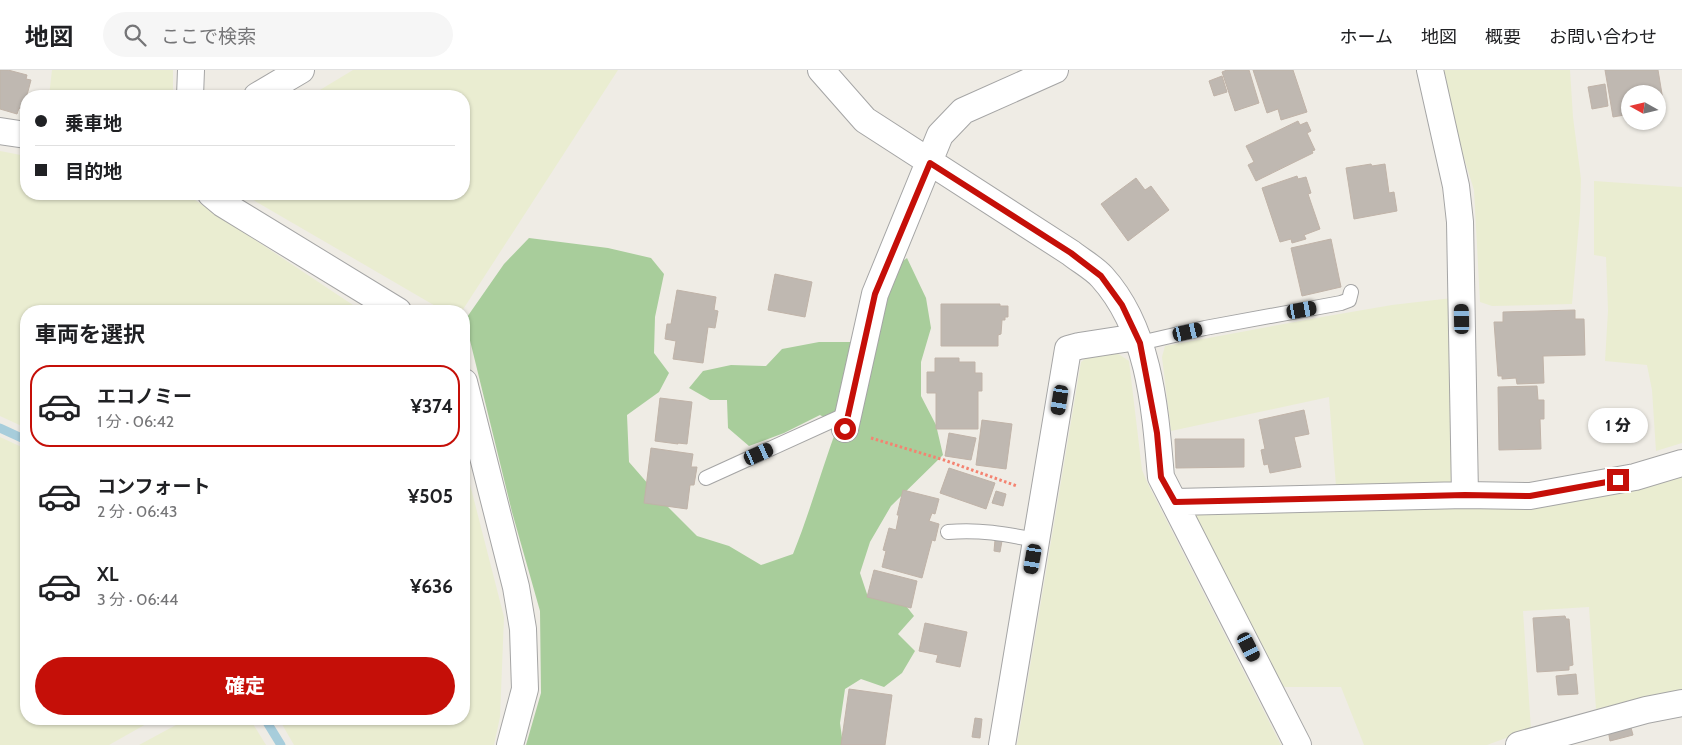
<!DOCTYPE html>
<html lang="ja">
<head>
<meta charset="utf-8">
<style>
	:root { --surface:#fff; --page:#f6f6f6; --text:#202124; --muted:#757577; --line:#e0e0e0; --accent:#c50f08 }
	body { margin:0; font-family:Cabin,"Noto Sans JP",sans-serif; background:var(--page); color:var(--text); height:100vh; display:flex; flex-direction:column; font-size:19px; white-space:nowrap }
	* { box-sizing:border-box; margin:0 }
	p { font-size:16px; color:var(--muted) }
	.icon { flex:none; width:28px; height:28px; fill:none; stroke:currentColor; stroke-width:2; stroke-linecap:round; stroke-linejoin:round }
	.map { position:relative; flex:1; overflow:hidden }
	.sheet { position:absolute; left:20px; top:235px; width:450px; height:420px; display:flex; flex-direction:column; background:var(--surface); border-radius:20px; box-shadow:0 1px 4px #0004 }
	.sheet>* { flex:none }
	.hud { position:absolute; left:20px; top:20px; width:450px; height:110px; border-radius:20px; box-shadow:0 1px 4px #0004; display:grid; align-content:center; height:110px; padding:0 15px; background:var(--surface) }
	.needle { width:32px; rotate:278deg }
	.controls { position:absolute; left:1621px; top:15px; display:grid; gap:10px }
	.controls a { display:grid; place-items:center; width:45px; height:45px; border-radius:50%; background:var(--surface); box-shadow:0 1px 4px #0004; font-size:25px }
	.end { position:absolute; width:22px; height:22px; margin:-11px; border:6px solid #c50f08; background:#fff; box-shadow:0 0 0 2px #fff }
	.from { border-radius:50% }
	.bubble { position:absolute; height:35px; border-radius:18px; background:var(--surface); box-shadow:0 1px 4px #0004; font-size:16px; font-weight:800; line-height:35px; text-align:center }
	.car { position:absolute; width:15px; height:30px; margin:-15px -8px; border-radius:6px; box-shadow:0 0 4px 1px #0007; background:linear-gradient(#222 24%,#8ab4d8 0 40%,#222 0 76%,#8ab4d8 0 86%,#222 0) }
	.hud b { display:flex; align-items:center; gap:18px; height:48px; font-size:19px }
	.hud b+b { border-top:1px solid var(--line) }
	.hud i { width:12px; height:12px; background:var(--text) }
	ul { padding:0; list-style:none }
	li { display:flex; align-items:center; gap:15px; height:82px; margin:0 10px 8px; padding:0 5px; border:2px solid transparent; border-radius:20px }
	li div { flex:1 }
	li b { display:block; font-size:19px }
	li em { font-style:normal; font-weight:800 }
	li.on { border-color:var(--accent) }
	li>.icon { width:45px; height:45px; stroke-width:1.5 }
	h2 { padding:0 15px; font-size:22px; line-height:60px }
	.action { display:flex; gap:10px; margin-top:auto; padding:10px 15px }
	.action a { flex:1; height:58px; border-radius:30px; background:var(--accent); color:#fff; font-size:20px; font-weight:800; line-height:58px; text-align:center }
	header { display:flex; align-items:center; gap:30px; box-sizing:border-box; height:70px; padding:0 25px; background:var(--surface); border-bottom:1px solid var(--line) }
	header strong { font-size:24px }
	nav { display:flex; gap:28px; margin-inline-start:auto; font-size:18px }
	.search { width:350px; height:45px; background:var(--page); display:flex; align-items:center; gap:12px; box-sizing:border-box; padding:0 18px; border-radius:28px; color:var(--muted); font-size:19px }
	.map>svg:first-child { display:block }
</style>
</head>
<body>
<header>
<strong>地図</strong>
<div class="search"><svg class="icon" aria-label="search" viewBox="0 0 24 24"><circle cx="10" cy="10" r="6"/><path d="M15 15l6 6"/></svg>ここで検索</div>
<nav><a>ホーム</a><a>地図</a><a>概要</a><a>お問い合わせ</a></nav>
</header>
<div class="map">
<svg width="1682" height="675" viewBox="0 0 1682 675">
	<rect width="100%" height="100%" fill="#efece5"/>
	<path fill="#eaedd1" d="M 52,0 L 173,0 L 173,26 L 49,26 Z
		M 353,0 L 618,0 L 462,241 L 444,241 L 243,124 L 464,124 L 464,26 L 310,26 Z
		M 1444,0 L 1570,0 L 1573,47 L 1581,109 L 1580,142 L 1572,234 L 1492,236 L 1480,232 L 1474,120 L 1460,75 Z
		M 0,81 L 26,86 L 26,124 L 186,124 L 362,241 L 26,241 L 26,358 L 0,346 Z
		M 1594,111 L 1682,117 L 1682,373 L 1656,381 L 1652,320 L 1647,295 L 1605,291 L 1608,241 L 1606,187 L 1594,185 Z
		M 1452,228 L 1459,402 L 1448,415 L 1336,416 L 1329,327 L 1171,361 L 1162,287 L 1165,276 L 1322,247 L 1392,235 Z
		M 1117,283 L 1129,291 L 1142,400 L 1148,414 L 1281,675 L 1017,675 L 1081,292 L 1086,288 Z
		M 0,367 L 26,379 L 26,649 L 155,649 L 109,675 L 0,675 Z
		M 464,391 L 504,547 L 500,647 L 494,675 L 294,675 L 279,649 L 464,649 Z
		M 1682,400 L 1682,619 L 1596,639 L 1589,537 L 1523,541 L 1531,659 L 1487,675 L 1364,675 L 1341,617 L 1279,617 L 1196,452 L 1196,442 L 1274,438 Z
		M 187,649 L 250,649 L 266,675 L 139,675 Z"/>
	<path fill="#a8cd9b" d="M 529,168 L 608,178 L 651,188 L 664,204 L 655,247 L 654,283 L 669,303 L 659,322 L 627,345 L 629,392 L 669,438 L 697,466 L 729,476 L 761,495 L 793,484 C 810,442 822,398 838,355 L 820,345 L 784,363 L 749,376 L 728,358 L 727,330 L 710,330 L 689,318 L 703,301 L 731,295 L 766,296 L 782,279 L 819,272 L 868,272 L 896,196 L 907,188 L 926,228 L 931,258 L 921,292 L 921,326 L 936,355 L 943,385 L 891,436 L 870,472 L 860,503 L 868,527 L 899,527 L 914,546 L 898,564 L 915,581 L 902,603 L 884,617 L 861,609 L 845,619 L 840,653 L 843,675 L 526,675 L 541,623 L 540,541 L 512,442 L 465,250 L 504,194 Z"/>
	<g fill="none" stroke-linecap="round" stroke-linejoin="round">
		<path stroke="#a7cddb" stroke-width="9" d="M 0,358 L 26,370
			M 265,649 L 281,675"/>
	</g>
	<path fill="#bfb8b1" stroke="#c0b3a8" d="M 0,0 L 8,0 L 27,5 L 26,9 L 31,10 L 23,40 L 19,38 L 17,44 L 0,39 Z
		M 1227,0 L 1249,0 L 1259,33 L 1235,41 L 1222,2 Z
		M 1253,0 L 1293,0 L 1307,42 L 1281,50 L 1278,39 L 1267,43 Z
		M 1605,0 L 1658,0 L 1663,30 L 1658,31 L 1658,24 L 1630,24 L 1630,44 L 1613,47 Z
		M 1222,6 L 1227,22 L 1214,26 L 1209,11 Z
		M 1605,14 L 1608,36 L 1592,39 L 1588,17 Z
		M 1298,51 L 1300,55 L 1307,52 L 1311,61 L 1307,63 L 1315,80 L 1312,81 L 1313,83 L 1256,111 L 1248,95 L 1254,92 L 1246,76 Z
		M 1371,94 L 1372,96 L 1385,94 L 1389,123 L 1394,122 L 1397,141 L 1354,149 L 1346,98 Z
		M 1297,106 L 1298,109 L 1306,107 L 1311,123 L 1308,124 L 1320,159 L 1304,165 L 1306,169 L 1292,173 L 1291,169 L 1280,172 L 1262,118 Z
		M 1136,108 L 1145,120 L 1151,116 L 1169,140 L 1128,171 L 1101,134 Z
		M 1331,169 L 1341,217 L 1302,226 L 1291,178 Z
		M 775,204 L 812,212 L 805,247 L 768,240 Z
		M 677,220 L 716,227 L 714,240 L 718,241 L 715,258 L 708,257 L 703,293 L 673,289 L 676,271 L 665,269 L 667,254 L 671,254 Z
		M 941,234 L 1000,234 L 1000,236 L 1008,236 L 1008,247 L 1005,247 L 1005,250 L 1002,250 L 1001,264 L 998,265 L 998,276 L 941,276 Z
		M 1575,240 L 1575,249 L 1584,249 L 1585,285 L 1543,286 L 1544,313 L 1517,314 L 1516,308 L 1502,309 L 1502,306 L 1498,306 L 1494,252 L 1503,252 L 1503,242 Z
		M 935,288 L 959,288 L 959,292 L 975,292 L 975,303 L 982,303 L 982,321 L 978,321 L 978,359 L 936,359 L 936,323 L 927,323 L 927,302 L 935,302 Z
		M 1537,316 L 1538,330 L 1544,330 L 1544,349 L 1540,349 L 1541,379 L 1499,380 L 1498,317 Z
		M 660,328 L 692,332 L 687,374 L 678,373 L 678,374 L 655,371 Z
		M 1304,340 L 1309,364 L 1294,367 L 1301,397 L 1270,403 L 1268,394 L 1264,395 L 1261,380 L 1265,379 L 1259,350 Z
		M 982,350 L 1012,354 L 1006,399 L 976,395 Z
		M 949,363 L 976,368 L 971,390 L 945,386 Z
		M 1175,369 L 1244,369 L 1244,397 L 1176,398 Z
		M 651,378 L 693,384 L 691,397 L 697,397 L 694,415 L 690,415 L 687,439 L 644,433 Z
		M 949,398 L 995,413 L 986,439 L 940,423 Z
		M 903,420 L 939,429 L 935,444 L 932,443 L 929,451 L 939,454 L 935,471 L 932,470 L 922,508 L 882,497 L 886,481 L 883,480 L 889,458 L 896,460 L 899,445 L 897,445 Z
		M 996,421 L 1006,424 L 1003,436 L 992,433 Z
		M 995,470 L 1002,471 L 1000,482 L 994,481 Z
		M 874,500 L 917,511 L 911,538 L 867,527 Z
		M 1565,546 L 1566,549 L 1569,549 L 1573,595 L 1569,596 L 1569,600 L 1537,602 L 1533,548 Z
		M 925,553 L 967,562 L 960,597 L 936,592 L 938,585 L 919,581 Z
		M 1576,604 L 1578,624 L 1558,625 L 1556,606 Z
		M 849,619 L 892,625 L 885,675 L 841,675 Z
		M 975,648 L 982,649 L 980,668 L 972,667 Z
		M 1630,654 L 1633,665 L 1610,671 L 1608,660 Z"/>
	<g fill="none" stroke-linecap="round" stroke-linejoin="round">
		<defs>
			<path id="service" d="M 1140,273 L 1205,258 L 1341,233 L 1349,230 L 1351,222
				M 706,408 L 849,343
				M 948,462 C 979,459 1005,464 1036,470"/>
			<path id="minor" d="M 821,0 L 865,50 L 1071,183 C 1081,191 1094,198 1102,207 C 1150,260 1155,339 1161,407 L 1298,675
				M 1430,0 L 1456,116 L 1460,152 L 1465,425
				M 190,26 L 191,0
				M 257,26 L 301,0
				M 0,61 L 26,65
				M 211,124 L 223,134 L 398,241
				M 464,312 L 516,517 L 523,559 L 525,619 L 510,675
				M 845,359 L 875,224 L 940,65 L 963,41 L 1055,0
				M 1175,432 L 1465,425 L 1530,426 L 1635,407 L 1682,393
				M 1002,675 L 1068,279 L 1079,276 L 1137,267
				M 1519,675 L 1646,640 L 1682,633"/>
		</defs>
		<use href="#service" stroke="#a5a5a5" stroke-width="16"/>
		<use href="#minor" stroke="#a5a5a5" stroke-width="28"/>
		<path stroke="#f48371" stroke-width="3" stroke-dasharray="2.5 2.5" stroke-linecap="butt" d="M 871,368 L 944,390 L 1017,416"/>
		<use href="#service" stroke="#fff" stroke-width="14"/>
		<use href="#minor" stroke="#fff" stroke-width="26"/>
	</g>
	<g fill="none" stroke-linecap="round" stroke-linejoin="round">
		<path stroke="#c50f08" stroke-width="6" d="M 845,359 L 875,224 L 930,93 L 1071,183 L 1101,206 L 1122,235 L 1140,273 L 1157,363 L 1161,407 L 1175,432 L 1465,425 L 1530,426 L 1618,410"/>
	</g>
</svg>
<div class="controls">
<a><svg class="needle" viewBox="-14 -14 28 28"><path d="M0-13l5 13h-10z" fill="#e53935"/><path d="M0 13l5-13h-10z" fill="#757577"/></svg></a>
</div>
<i class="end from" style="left:845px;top:359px"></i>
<i class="end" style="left:1618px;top:410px"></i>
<div class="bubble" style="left:1588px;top:338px;width:60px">1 分</div>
<i class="car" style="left:1302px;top:240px;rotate:80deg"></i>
<i class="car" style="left:1462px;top:249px;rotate:359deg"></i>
<i class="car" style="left:1188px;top:262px;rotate:77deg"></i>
<i class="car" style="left:1060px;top:330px;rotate:189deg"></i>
<i class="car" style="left:759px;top:384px;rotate:66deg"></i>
<i class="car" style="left:1033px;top:489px;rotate:190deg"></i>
<i class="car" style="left:1249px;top:577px;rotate:153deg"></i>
<div class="hud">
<b><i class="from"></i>乗車地</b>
<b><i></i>目的地</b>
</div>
<section class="sheet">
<h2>車両を選択</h2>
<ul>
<li class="on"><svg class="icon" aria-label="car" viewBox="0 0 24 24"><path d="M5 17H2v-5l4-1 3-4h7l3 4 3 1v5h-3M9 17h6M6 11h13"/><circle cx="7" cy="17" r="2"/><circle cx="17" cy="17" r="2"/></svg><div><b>エコノミー</b><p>1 分 · 06:42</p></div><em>¥374</em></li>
<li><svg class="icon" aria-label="car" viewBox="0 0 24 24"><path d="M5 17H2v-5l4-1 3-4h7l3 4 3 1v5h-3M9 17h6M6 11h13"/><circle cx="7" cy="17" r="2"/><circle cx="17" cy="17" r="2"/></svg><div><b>コンフォート</b><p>2 分 · 06:43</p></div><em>¥505</em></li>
<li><svg class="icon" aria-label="car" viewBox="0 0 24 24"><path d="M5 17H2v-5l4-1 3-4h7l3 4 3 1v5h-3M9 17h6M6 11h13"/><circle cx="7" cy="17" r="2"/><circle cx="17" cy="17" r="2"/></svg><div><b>XL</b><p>3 分 · 06:44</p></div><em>¥636</em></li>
</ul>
<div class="action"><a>確定</a></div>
</section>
</div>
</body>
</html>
